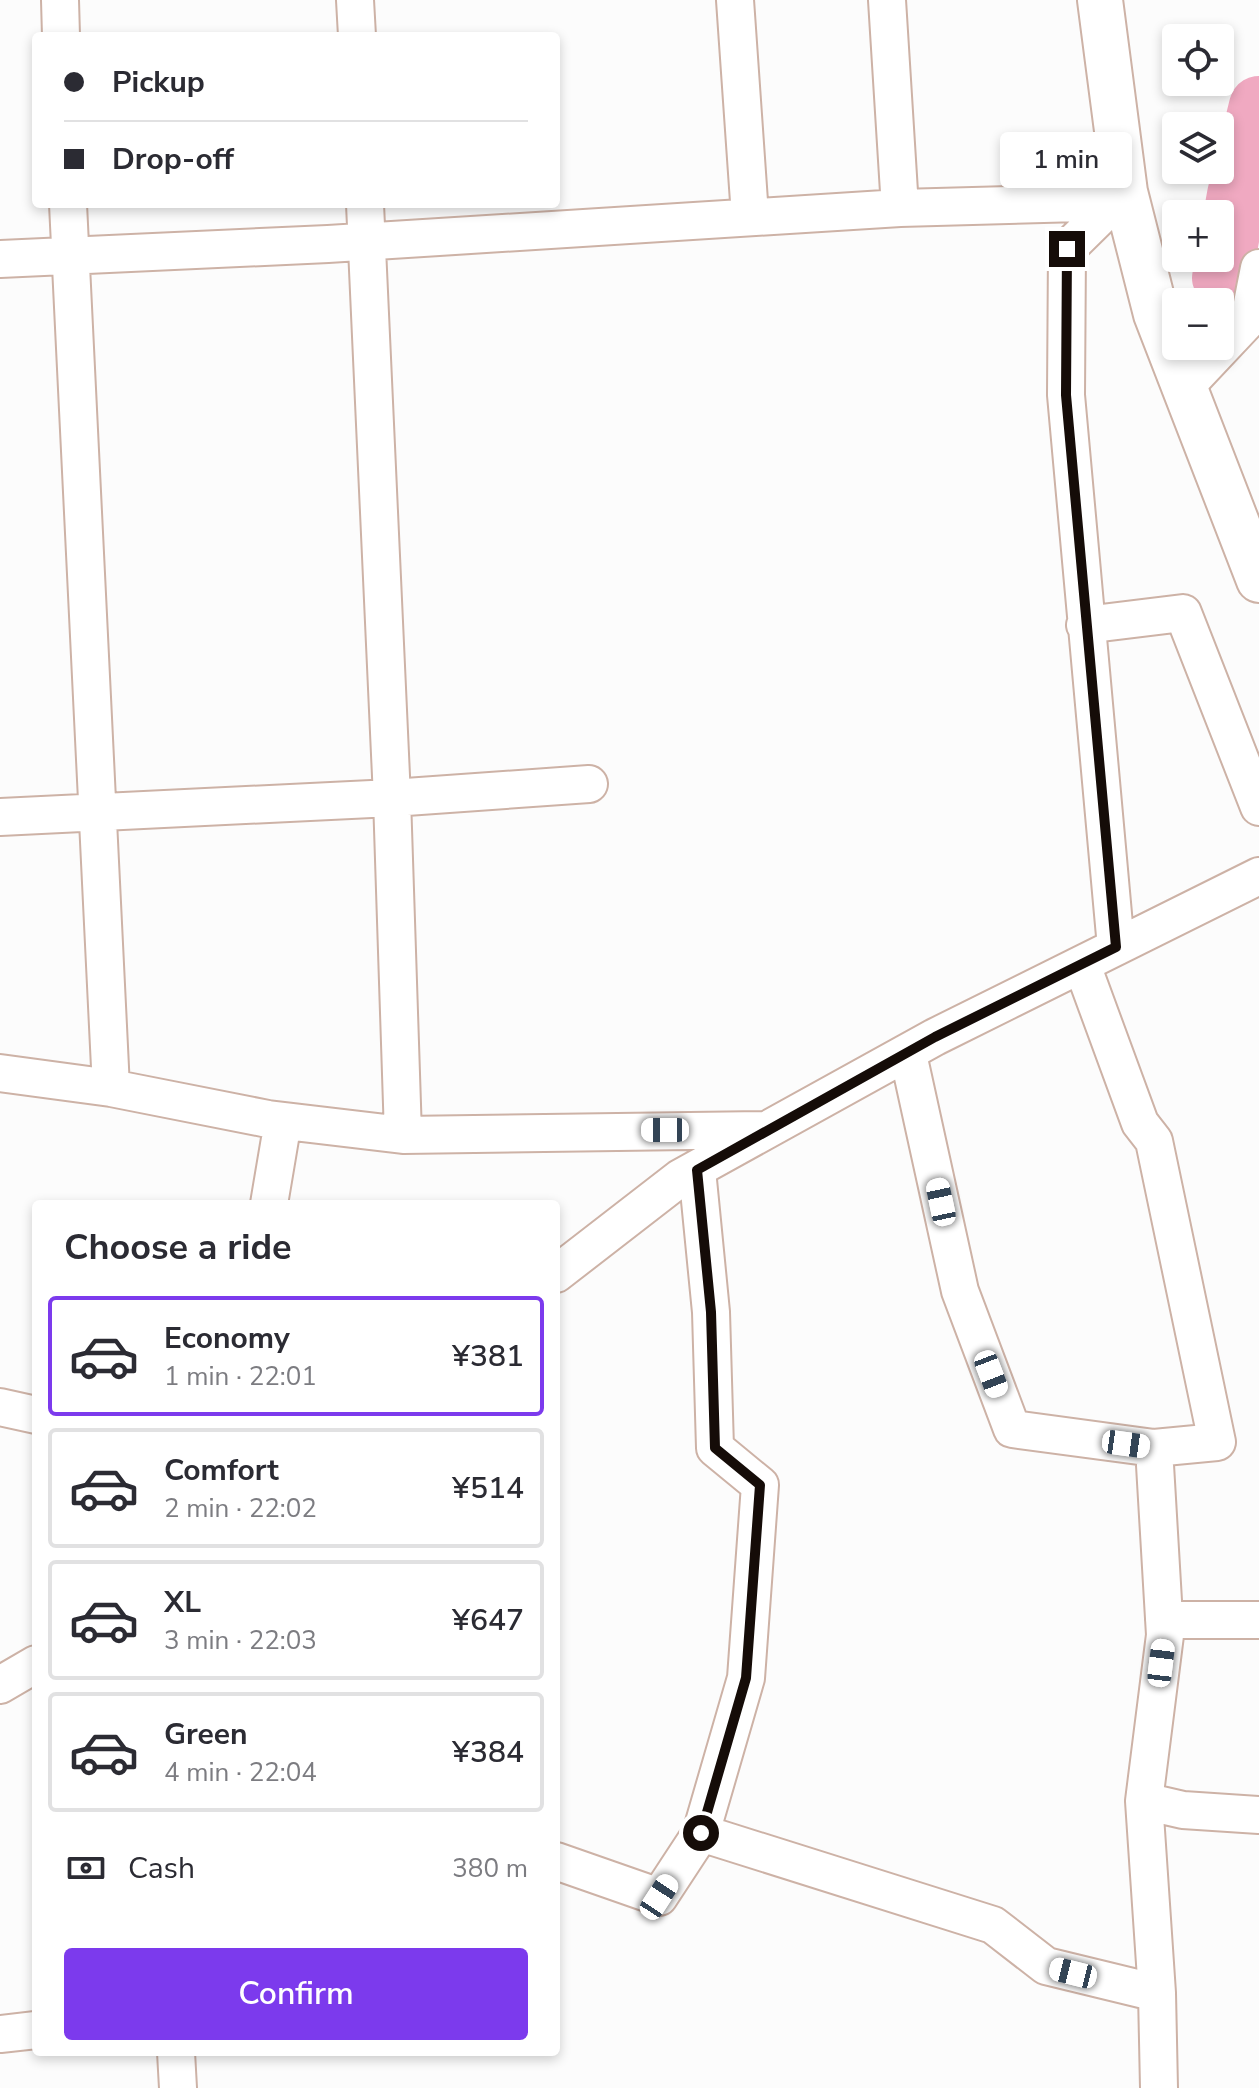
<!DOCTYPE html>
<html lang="en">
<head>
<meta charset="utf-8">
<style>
	:root { --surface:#fff; --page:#f7f7f7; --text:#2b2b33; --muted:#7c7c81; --line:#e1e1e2; --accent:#7c3aed }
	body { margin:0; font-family:"Nunito Sans",sans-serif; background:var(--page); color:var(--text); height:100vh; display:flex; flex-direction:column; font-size:30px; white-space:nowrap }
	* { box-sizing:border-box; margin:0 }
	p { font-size:26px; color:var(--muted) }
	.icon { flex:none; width:44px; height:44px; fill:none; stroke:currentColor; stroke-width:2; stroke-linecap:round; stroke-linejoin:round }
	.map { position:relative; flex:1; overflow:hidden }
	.panel { position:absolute; left:32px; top:1200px; width:528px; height:856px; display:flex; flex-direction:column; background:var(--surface); border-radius:8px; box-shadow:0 4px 12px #0003 }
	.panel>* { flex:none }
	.top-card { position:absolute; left:32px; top:32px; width:528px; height:176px; border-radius:8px; box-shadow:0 4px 12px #0003; display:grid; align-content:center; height:176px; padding:0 32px; background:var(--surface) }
	.buttons { position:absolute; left:1162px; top:24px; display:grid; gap:16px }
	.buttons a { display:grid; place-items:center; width:72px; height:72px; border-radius:8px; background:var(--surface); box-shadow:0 4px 12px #0003; font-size:40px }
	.end { position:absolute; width:36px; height:36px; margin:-18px; border:10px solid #150c08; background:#fff; box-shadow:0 0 0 4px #fff }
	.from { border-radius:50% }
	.bubble { position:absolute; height:56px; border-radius:8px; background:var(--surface); box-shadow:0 4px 12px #0003; font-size:26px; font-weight:600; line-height:56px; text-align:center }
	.car { position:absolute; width:24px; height:48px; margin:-24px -12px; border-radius:10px; box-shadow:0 0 6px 2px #0007; background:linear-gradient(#fff 24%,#345 0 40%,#fff 0 76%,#345 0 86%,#fff 0) }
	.top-card b { display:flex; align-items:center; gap:28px; height:76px; font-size:30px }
	.top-card b+b { border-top:2px solid var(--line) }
	.top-card i { width:20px; height:20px; background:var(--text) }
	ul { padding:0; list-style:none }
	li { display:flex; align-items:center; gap:24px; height:120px; margin:0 16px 12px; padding:0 16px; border:4px solid var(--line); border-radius:8px }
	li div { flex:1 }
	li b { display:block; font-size:30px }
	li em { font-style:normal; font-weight:600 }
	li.current { border-color:var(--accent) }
	li>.icon { width:72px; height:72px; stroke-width:1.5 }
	h2 { padding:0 32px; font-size:36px; line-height:96px }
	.pay { display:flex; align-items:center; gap:20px; height:88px; padding:0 32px; font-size:30px }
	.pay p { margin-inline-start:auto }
	.button { display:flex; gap:16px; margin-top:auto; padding:16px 32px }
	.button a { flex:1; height:92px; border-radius:8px; background:var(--accent); color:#fff; font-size:32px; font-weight:600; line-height:92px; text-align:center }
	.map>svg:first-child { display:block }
</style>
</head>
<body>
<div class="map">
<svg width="1259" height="2088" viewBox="0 0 1259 2088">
	<rect width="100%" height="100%" fill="#fcfcfc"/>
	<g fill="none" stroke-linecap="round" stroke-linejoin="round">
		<path stroke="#f0a9c1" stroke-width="60" d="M 1222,278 L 1237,195 L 1259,106"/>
		<defs>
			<path id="minor" d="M 60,0 L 61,36
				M 355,0 L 357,36
				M 735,0 L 750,216
				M 887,0 L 900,208
				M 68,204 L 111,1088
				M 365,204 L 392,798 L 403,1135
				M 0,259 L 328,244 L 900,208 L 1117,202
				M 1185,387 L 1249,319 L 1259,268
				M 1085,625 L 1183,613 L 1259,807
				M 0,817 L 392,798 L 589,784
				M 1116,947 L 1066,395 L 1067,249 L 1124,193
				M 1082,965 L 1140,1123 L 1154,1141 L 1217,1442 L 1154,1448
				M 908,1054 L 960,1291 L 1012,1429 L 1154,1448 L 1165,1635 L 1144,1801 L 1157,1993 L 1159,2088
				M 0,1073 L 111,1088 L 268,1119 L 403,1135 L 763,1130
				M 269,1204 L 283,1121
				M 556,1274 L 680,1178 L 935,1037 L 1259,876
				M 0,1407 L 36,1415
				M 1164,1620 L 1259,1620
				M 0,1685 L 36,1664
				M 1144,1801 L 1183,1810 L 1259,1815
				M 701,1833 L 993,1925 L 1046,1966 L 1157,1993
				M 556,1861 L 659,1897 L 701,1833 L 746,1678 L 760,1485 L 715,1448 L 711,1312 L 697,1170
				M 0,2034 L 36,2030
				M 176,2052 L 178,2088"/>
			<path id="major" d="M 1100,0 L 1125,192 L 1156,314 L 1259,580"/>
		</defs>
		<use href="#minor" stroke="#cdb2a6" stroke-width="40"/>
		<use href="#major" stroke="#cdb2a6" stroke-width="48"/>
		<use href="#minor" stroke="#fff" stroke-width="36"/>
		<use href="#major" stroke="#fff" stroke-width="44"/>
	</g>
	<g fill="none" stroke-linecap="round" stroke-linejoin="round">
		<path stroke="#150c08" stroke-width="10" d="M 701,1833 L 746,1678 L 760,1485 L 715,1448 L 711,1312 L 697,1170 L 935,1037 L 1116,947 L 1066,395 L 1067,249"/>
	</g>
</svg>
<div class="buttons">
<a><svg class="icon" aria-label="locate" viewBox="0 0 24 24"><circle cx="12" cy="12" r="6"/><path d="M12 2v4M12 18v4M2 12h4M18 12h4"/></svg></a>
<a><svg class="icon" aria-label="layers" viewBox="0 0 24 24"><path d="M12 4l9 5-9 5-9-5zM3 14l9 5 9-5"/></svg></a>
<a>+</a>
<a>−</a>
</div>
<i class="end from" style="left:701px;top:1833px"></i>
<i class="end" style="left:1067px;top:249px"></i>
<div class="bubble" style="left:1000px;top:132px;width:132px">1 min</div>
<i class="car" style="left:665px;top:1130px;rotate:270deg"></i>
<i class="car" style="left:941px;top:1202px;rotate:348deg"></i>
<i class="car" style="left:991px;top:1374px;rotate:159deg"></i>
<i class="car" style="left:1126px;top:1444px;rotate:98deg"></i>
<i class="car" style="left:1161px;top:1663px;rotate:7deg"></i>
<i class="car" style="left:659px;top:1897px;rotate:33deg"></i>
<i class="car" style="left:1073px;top:1973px;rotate:284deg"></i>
<div class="top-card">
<b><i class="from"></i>Pickup</b>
<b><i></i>Drop-off</b>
</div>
<section class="panel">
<h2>Choose a ride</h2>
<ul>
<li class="current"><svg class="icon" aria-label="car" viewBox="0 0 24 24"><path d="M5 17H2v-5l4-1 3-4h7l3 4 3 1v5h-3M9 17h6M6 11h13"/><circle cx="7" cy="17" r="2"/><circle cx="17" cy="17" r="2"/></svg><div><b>Economy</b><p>1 min · 22:01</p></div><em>¥381</em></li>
<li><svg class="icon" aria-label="car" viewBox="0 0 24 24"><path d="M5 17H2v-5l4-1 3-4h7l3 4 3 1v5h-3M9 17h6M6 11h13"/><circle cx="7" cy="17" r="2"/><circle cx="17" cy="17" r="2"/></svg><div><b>Comfort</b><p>2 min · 22:02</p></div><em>¥514</em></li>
<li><svg class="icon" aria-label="car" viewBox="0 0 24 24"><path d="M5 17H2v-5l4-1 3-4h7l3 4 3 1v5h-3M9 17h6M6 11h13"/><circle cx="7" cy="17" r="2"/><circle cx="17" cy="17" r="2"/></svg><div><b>XL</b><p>3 min · 22:03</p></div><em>¥647</em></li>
<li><svg class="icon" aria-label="car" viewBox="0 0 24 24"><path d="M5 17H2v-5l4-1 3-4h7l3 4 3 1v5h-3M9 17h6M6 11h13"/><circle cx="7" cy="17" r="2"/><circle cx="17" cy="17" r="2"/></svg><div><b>Green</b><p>4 min · 22:04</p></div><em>¥384</em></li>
</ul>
<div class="pay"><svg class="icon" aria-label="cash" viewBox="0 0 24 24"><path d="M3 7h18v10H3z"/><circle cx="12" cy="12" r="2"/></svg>Cash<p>380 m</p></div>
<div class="button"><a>Confirm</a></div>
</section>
</div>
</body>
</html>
